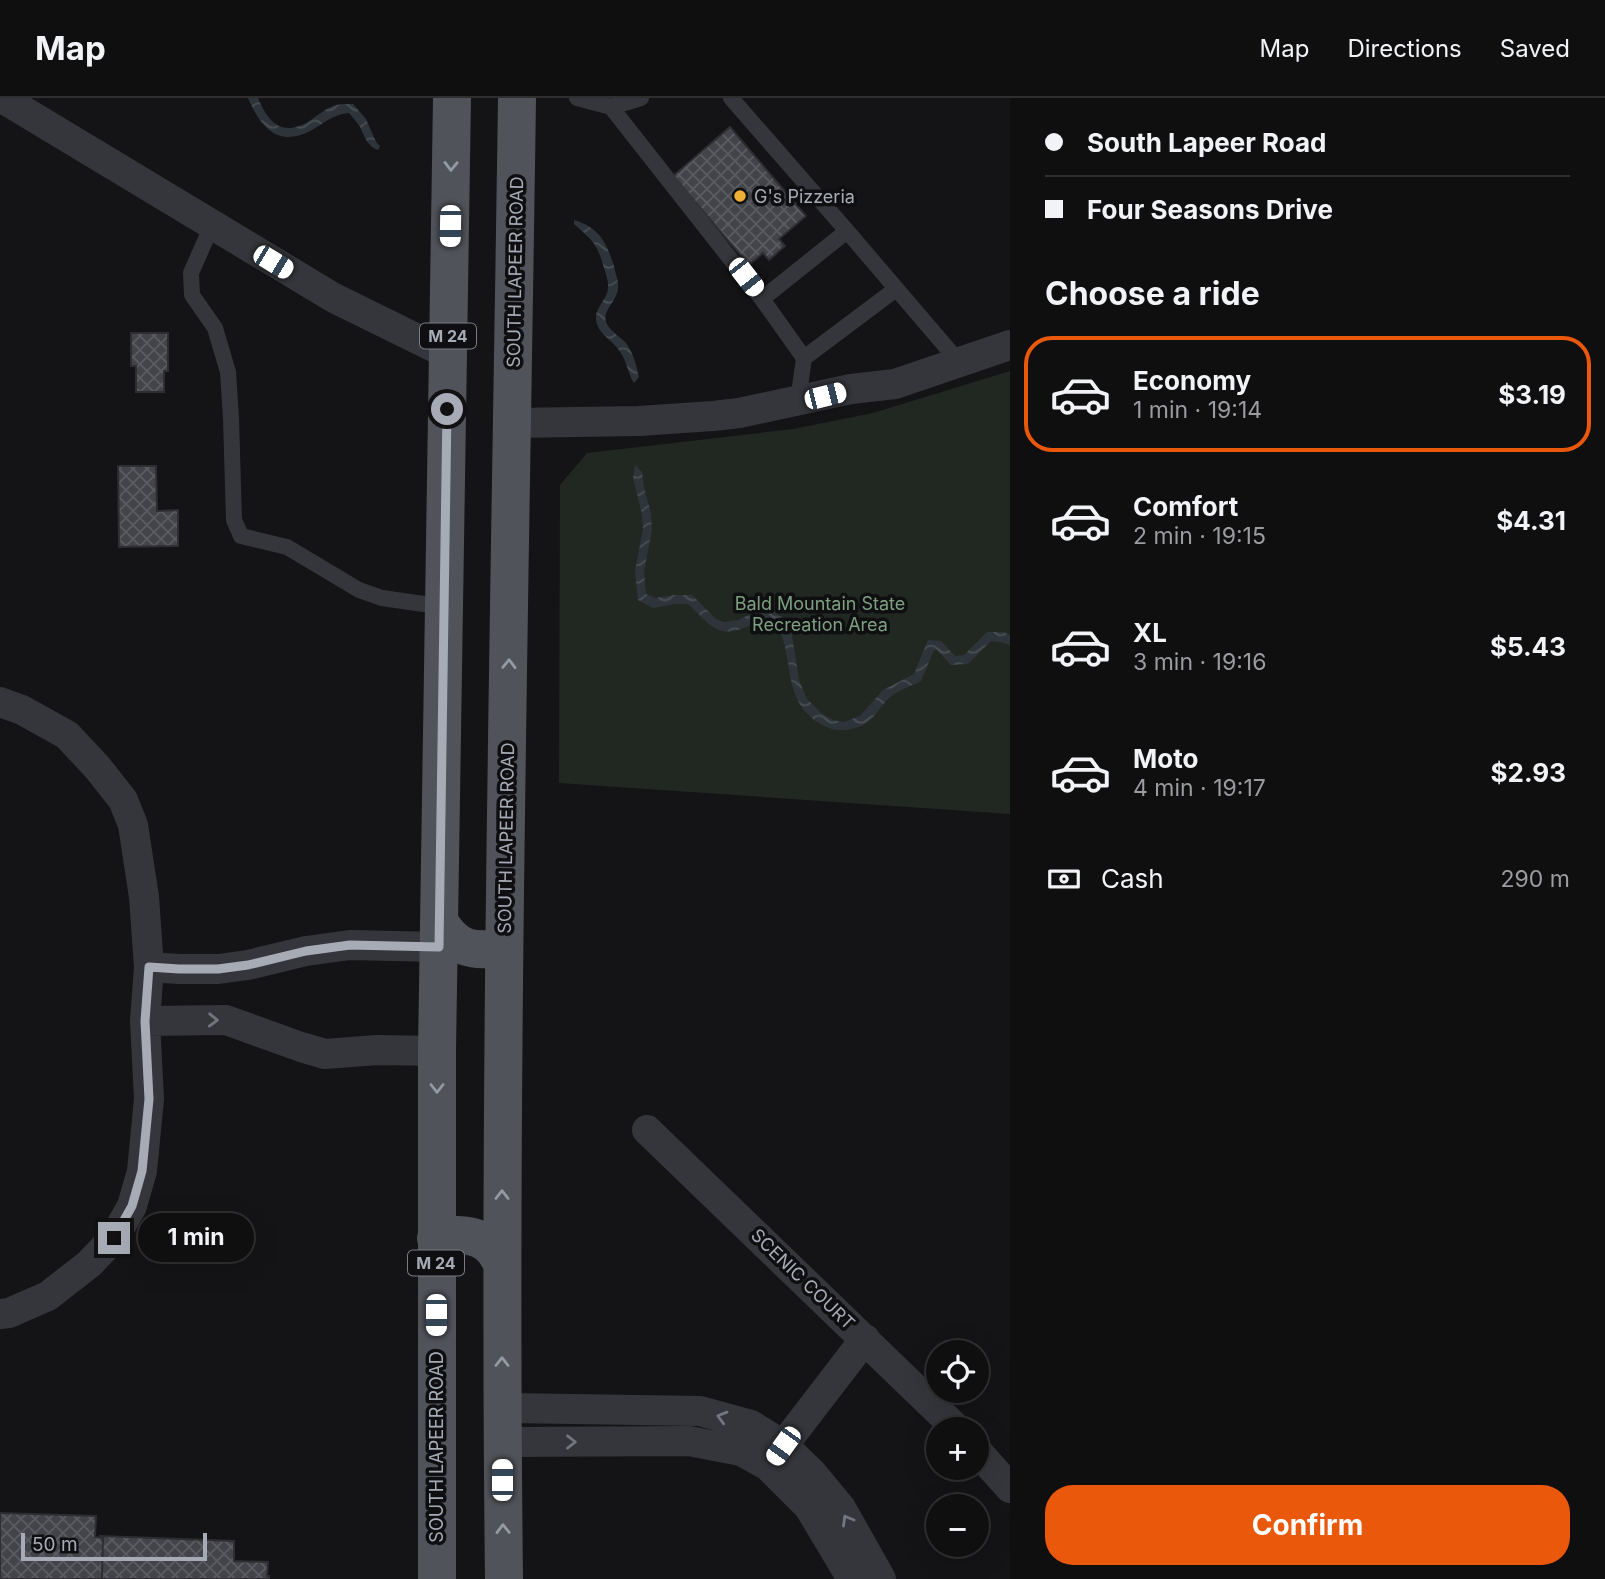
<!DOCTYPE html>
<html lang="en">
<head>
<meta charset="utf-8">
<style>
	:root { --surface:#0f0f10; --page:#1d1d1e; --text:#f1f3f6; --muted:#9b9c9f; --line:#2f2f30; --accent:#ea580c }
	body { margin:0; font-family:Inter,sans-serif; background:var(--page); color:var(--text); height:100vh; display:flex; flex-direction:column; font-size:26px; white-space:nowrap }
	* { box-sizing:border-box; margin:0 }
	p { font-size:23px; color:var(--muted) }
	.icon { flex:none; width:38px; height:38px; fill:none; stroke:currentColor; stroke-width:2; stroke-linecap:round; stroke-linejoin:round }
	.map { position:relative; flex:1; overflow:hidden }
	.details { display:flex; flex-direction:column; background:var(--surface); width:595px }
	.details>* { flex:none }
	.guide { display:grid; align-content:center; height:154px; padding:0 35px; background:var(--surface) }
	.fabs { position:absolute; left:926px; top:1242px; display:grid; gap:14px }
	.fabs a { display:grid; place-items:center; width:63px; height:63px; border-radius:50%; background:var(--surface); box-shadow:0 7px 28px #0002,0 0 0 2px var(--line); font-size:35px }
	.scale { position:absolute; left:21px; bottom:18px; width:186px; box-sizing:border-box; padding-left:7px; border:4px solid #a6abb6; border-top:0; font-size:19px; line-height:24px; white-space:nowrap; color:#a6abb6; -webkit-text-stroke:5px #0f0f11; paint-order:stroke }
	.end { position:absolute; width:32px; height:32px; margin:-16px; border:9px solid #a6abb6; background:#111; box-shadow:0 0 0 4px #111 }
	.from { border-radius:50% }
	.bubble { position:absolute; height:49px; border-radius:24px; background:var(--surface); box-shadow:0 7px 28px #0002,0 0 0 2px var(--line); font-size:23px; font-weight:700; line-height:49px; text-align:center }
	.car { position:absolute; width:21px; height:42px; margin:-21px -10px; border-radius:9px; box-shadow:0 0 5px 2px #0007; background:linear-gradient(#fff 24%,#345 0 40%,#fff 0 76%,#345 0 86%,#fff 0) }
	.guide b { display:flex; align-items:center; gap:24px; height:66px; font-size:26px }
	.guide b+b { border-top:2px solid var(--line) }
	.guide i { width:18px; height:18px; background:var(--text) }
	ul { padding:0; list-style:none }
	li { display:flex; align-items:center; gap:21px; height:116px; margin:0 14px 10px; padding:0 21px; border:4px solid transparent; border-radius:28px }
	li div { flex:1 }
	li b { display:block; font-size:26px }
	li em { font-style:normal; font-weight:700 }
	li.active { border-color:var(--accent) }
	li>.icon { width:63px; height:63px; stroke-width:1.5 }
	h2 { padding:0 35px; font-size:32px; line-height:84px }
	.pay { display:flex; align-items:center; gap:18px; height:77px; padding:0 35px; font-size:26px }
	.pay p { margin-inline-start:auto }
	.button { display:flex; gap:14px; margin-top:auto; padding:14px 35px }
	.button a { flex:1; height:80px; border-radius:28px; background:var(--accent); color:#fff; font-size:28px; font-weight:700; line-height:80px; text-align:center }
	header { display:flex; align-items:center; gap:42px; box-sizing:border-box; height:98px; padding:0 35px; background:var(--surface); border-bottom:2px solid var(--line) }
	header strong { font-size:33px }
	nav { display:flex; gap:38px; margin-inline-start:auto; font-size:24px }
	main { display:flex; flex:1; min-height:0 }
	.map>svg:first-child { display:block }
</style>
</head>
<body>
<header>
<strong>Map</strong>
<nav><a>Map</a><a>Directions</a><a>Saved</a></nav>
</header>
<main>
<div class="map">
<svg width="1010" height="1481" viewBox="0 0 1010 1481">
	<defs>
		<pattern id="water-waves" width="16" height="10" patternUnits="userSpaceOnUse" patternTransform="scale(1.75)"><rect width="16" height="10" fill="#2d353b"/><path d="M0 5q4-4 8 0t8 0" fill="none" stroke="#485055"/></pattern>
		<pattern id="building-cross-hatch" width="8" height="8" patternUnits="userSpaceOnUse" patternTransform="scale(1.75)"><rect width="8" height="8" fill="#434449"/><path d="M0 0l8 8M0 8l8-8" fill="none" stroke="#5b5c61"/></pattern>
	</defs>
	<rect width="100%" height="100%" fill="#141416"/>
	<path fill="#202821" d="M 1010,273 L 1010,716 L 559,685 L 560,387 L 587,355 L 793,331 L 873,315 Z"/>
	<path fill="url(#water-waves)" d="M 248,0 L 258,0 C 268,24 281,39 308,24 C 317,18 326,10 336,7 C 341,6 348,6 353,6 L 366,21 L 376,44 L 380,48 L 378,52 C 367,48 365,39 360,29 C 357,24 353,20 349,15 C 333,16 323,26 310,33 C 277,50 260,28 248,0 Z
		M 574,122 C 600,130 606,144 614,168 C 615,175 619,183 618,190 C 618,202 602,212 606,224 C 609,232 619,238 625,244 C 633,254 636,266 639,279 L 634,285 C 627,275 627,261 618,251 C 611,241 597,235 596,221 C 595,209 607,202 608,191 C 609,185 606,176 604,170 C 597,145 593,143 574,126 Z
		M 635,367 L 642,374 L 644,390 L 651,415 L 652,432 L 644,473 L 646,496 L 655,500 L 674,497 L 692,497 L 716,521 L 724,524 L 738,522 L 753,515 L 770,511 L 783,520 L 792,537 L 799,582 L 807,601 L 821,615 L 833,622 L 844,624 L 860,618 L 883,592 L 914,576 L 928,542 L 941,543 L 955,558 L 964,557 L 987,534 L 1004,534 L 1010,537 L 1010,547 L 1001,544 L 991,543 L 968,566 L 951,567 L 937,552 L 934,552 L 921,583 C 911,588 896,593 888,601 C 879,610 873,623 861,628 C 845,634 834,634 819,625 C 775,598 800,542 768,521 C 758,523 751,528 741,531 C 714,540 707,522 688,506 L 675,506 L 653,510 L 638,502 L 635,473 L 643,431 L 642,416 L 633,380 Z"/>
	<path fill="url(#building-cross-hatch)" stroke="#2e2e32" stroke-width="2" d="M 730,29 L 806,118 L 779,141 L 785,148 L 769,162 L 763,155 L 749,167 L 673,78 Z
		M 131,235 L 168,235 L 168,273 L 164,273 L 164,294 L 136,294 L 136,268 L 131,268 Z
		M 118,368 L 156,368 L 157,413 L 178,412 L 178,448 L 119,449 Z
		M 0,1415 L 96,1418 L 95,1439 L 103,1440 L 102,1481 L 0,1481 Z
		M 100,1438 L 234,1443 L 234,1463 L 268,1464 L 267,1478 L 269,1478 L 269,1481 L 102,1481 L 103,1440 L 100,1440 Z"/>
	<g fill="none" stroke-linecap="round" stroke-linejoin="round">
		<path stroke="#35363b" stroke-width="16" d="M 577,0 L 611,9 L 762,201 L 804,260 L 798,303
			M 731,0 L 847,133 L 762,201
			M 611,9 L 641,0
			M 212,127 L 191,175 L 192,197 L 215,230 L 228,274 L 231,320 L 234,422 L 241,438 L 287,449 L 359,492 L 382,500 L 444,509
			M 847,133 L 959,264
			M 804,260 L 896,191"/>
		<path stroke="#35363b" stroke-width="30" d="M 2,0 L 334,200 L 448,256
			M 512,325 L 639,323 L 713,318 L 739,315 L 851,291 L 895,286 L 1010,247
			M 0,604 L 22,612 L 67,637 L 97,669 L 123,702 L 133,727 L 144,799 L 149,869 L 145,923 L 149,1001 L 142,1073 L 132,1108 L 114,1140 L 89,1166 L 48,1198 L 9,1215 L 0,1216
			M 149,869 L 179,871 L 218,871 L 248,867 L 306,853 L 350,847 L 439,849
			M 145,923 L 226,922 L 301,949 L 325,956 L 377,952 L 437,953
			M 647,1032 L 958,1332
			M 502,1310 L 700,1313 L 751,1327 L 783,1347 L 812,1375 L 841,1410 L 881,1481
			M 502,1344 L 689,1343 L 741,1353 L 768,1368 L 809,1409 L 852,1481
			M 976,1352 L 1010,1390
			M 772,1362 L 865,1241"/>
		<path stroke="#51535a" stroke-width="38" d="M 439,823 C 455,851 473,855 504,849
			M 436,1140 C 454,1135 478,1135 492,1150 C 496,1154 499,1160 502,1165
			M 437,1481 L 437,953 L 452,0
			M 504,1481 C 498,987 510,494 517,0"/>
	</g>
	<defs><path id="oneway-chevron" d="M-2-3.5L2.5 0L-2 3.5" fill="none" stroke-width="1.6" stroke-linecap="round" stroke-linejoin="round" transform="scale(1.75)"/></defs>
	<g stroke="#9599a4">
		<use href="#oneway-chevron" transform="translate(451 68) rotate(91)"/>
		<use href="#oneway-chevron" transform="translate(509 566) rotate(-89)"/>
		<use href="#oneway-chevron" transform="translate(437 990) rotate(90)"/>
		<use href="#oneway-chevron" transform="translate(502 1097) rotate(-90)"/>
		<use href="#oneway-chevron" transform="translate(502 1264) rotate(-90)"/>
		<use href="#oneway-chevron" transform="translate(503 1431) rotate(-91)"/>
	</g>
	<g stroke="#73767f">
		<use href="#oneway-chevron" transform="translate(213 922) rotate(1)"/>
		<use href="#oneway-chevron" transform="translate(722 1319) rotate(-164)"/>
		<use href="#oneway-chevron" transform="translate(571 1344)"/>
		<use href="#oneway-chevron" transform="translate(847 1422) rotate(-120)"/>
	</g>
	<g fill="none" stroke-linecap="round" stroke-linejoin="round">
		<path stroke="#a6abb6" stroke-width="9" d="M 114,1140 L 132,1108 L 142,1073 L 149,1001 L 145,923 L 149,869 L 179,871 L 218,871 L 248,867 L 306,853 L 350,847 L 439,849 L 447,311"/>
	</g>
	<circle fill="#edaf35" stroke="#0f0f11" stroke-width="2.5" cx="740" cy="98" r="7"/>
	<g text-anchor="middle" dominant-baseline="central" stroke-width="7" stroke-linejoin="round" paint-order="stroke">
		<g fill="#0f0f11" stroke="#797c84" stroke-width="2">
			<rect x="420" y="225.5" width="56" height="25" rx="5"/>
			<rect x="408" y="1152.5" width="56" height="25" rx="5"/>
		</g>
		<g font-size="16" font-weight="bold" fill="#a6abb6">
			<text x="448" y="238">M 24</text>
			<text x="436" y="1165">M 24</text>
		</g>
		<g font-size="18" fill="#a6abb6" stroke="#0f0f11" text-anchor="start">
			<text x="754" y="98">G's Pizzeria</text>
		</g>
		<g font-size="18" fill="#a6abb6" stroke="#0f0f11">
			<text transform="translate(515 174) rotate(-89)">SOUTH LAPEER ROAD</text>
			<text transform="translate(506 740) rotate(-89)">SOUTH LAPEER ROAD</text>
			<text transform="translate(803 1181) rotate(44)">SCENIC COURT</text>
			<text transform="translate(436 1349) rotate(-90)">SOUTH LAPEER ROAD</text>
		</g>
		<g font-size="18" fill="#7da080" stroke="#0f0f11">
			<text x="820" y="505">Bald Mountain State<tspan x="820" dy="21">Recreation Area</tspan></text>
		</g>
	</g>
</svg>
<div class="fabs">
<a><svg class="icon" aria-label="locate" viewBox="0 0 24 24"><circle cx="12" cy="12" r="6"/><path d="M12 2v4M12 18v4M2 12h4M18 12h4"/></svg></a>
<a>+</a>
<a>−</a>
</div>
<div class="scale">50 m</div>
<i class="end from" style="left:447px;top:311px"></i>
<i class="end" style="left:114px;top:1140px"></i>
<div class="bubble" style="left:138px;top:1115px;width:116px">1 min</div>
<i class="car" style="left:450px;top:128px;rotate:181deg"></i>
<i class="car" style="left:273px;top:164px;rotate:121deg"></i>
<i class="car" style="left:746px;top:179px;rotate:142deg"></i>
<i class="car" style="left:825px;top:298px;rotate:76deg"></i>
<i class="car" style="left:436px;top:1217px;rotate:180deg"></i>
<i class="car" style="left:783px;top:1348px;rotate:216deg"></i>
<i class="car" style="left:502px;top:1382px;rotate:0deg"></i>
</div>
<section class="details">
<div class="guide">
<b><i class="from"></i>South Lapeer Road</b>
<b><i></i>Four Seasons Drive</b>
</div>
<h2>Choose a ride</h2>
<ul>
<li class="active"><svg class="icon" aria-label="car" viewBox="0 0 24 24"><path d="M5 17H2v-5l4-1 3-4h7l3 4 3 1v5h-3M9 17h6M6 11h13"/><circle cx="7" cy="17" r="2"/><circle cx="17" cy="17" r="2"/></svg><div><b>Economy</b><p>1 min · 19:14</p></div><em>$3.19</em></li>
<li><svg class="icon" aria-label="car" viewBox="0 0 24 24"><path d="M5 17H2v-5l4-1 3-4h7l3 4 3 1v5h-3M9 17h6M6 11h13"/><circle cx="7" cy="17" r="2"/><circle cx="17" cy="17" r="2"/></svg><div><b>Comfort</b><p>2 min · 19:15</p></div><em>$4.31</em></li>
<li><svg class="icon" aria-label="car" viewBox="0 0 24 24"><path d="M5 17H2v-5l4-1 3-4h7l3 4 3 1v5h-3M9 17h6M6 11h13"/><circle cx="7" cy="17" r="2"/><circle cx="17" cy="17" r="2"/></svg><div><b>XL</b><p>3 min · 19:16</p></div><em>$5.43</em></li>
<li><svg class="icon" aria-label="car" viewBox="0 0 24 24"><path d="M5 17H2v-5l4-1 3-4h7l3 4 3 1v5h-3M9 17h6M6 11h13"/><circle cx="7" cy="17" r="2"/><circle cx="17" cy="17" r="2"/></svg><div><b>Moto</b><p>4 min · 19:17</p></div><em>$2.93</em></li>
</ul>
<div class="pay"><svg class="icon" aria-label="cash" viewBox="0 0 24 24"><path d="M3 7h18v10H3z"/><circle cx="12" cy="12" r="2"/></svg>Cash<p>290 m</p></div>
<div class="button"><a>Confirm</a></div>
</section>
</main>
</body>
</html>
